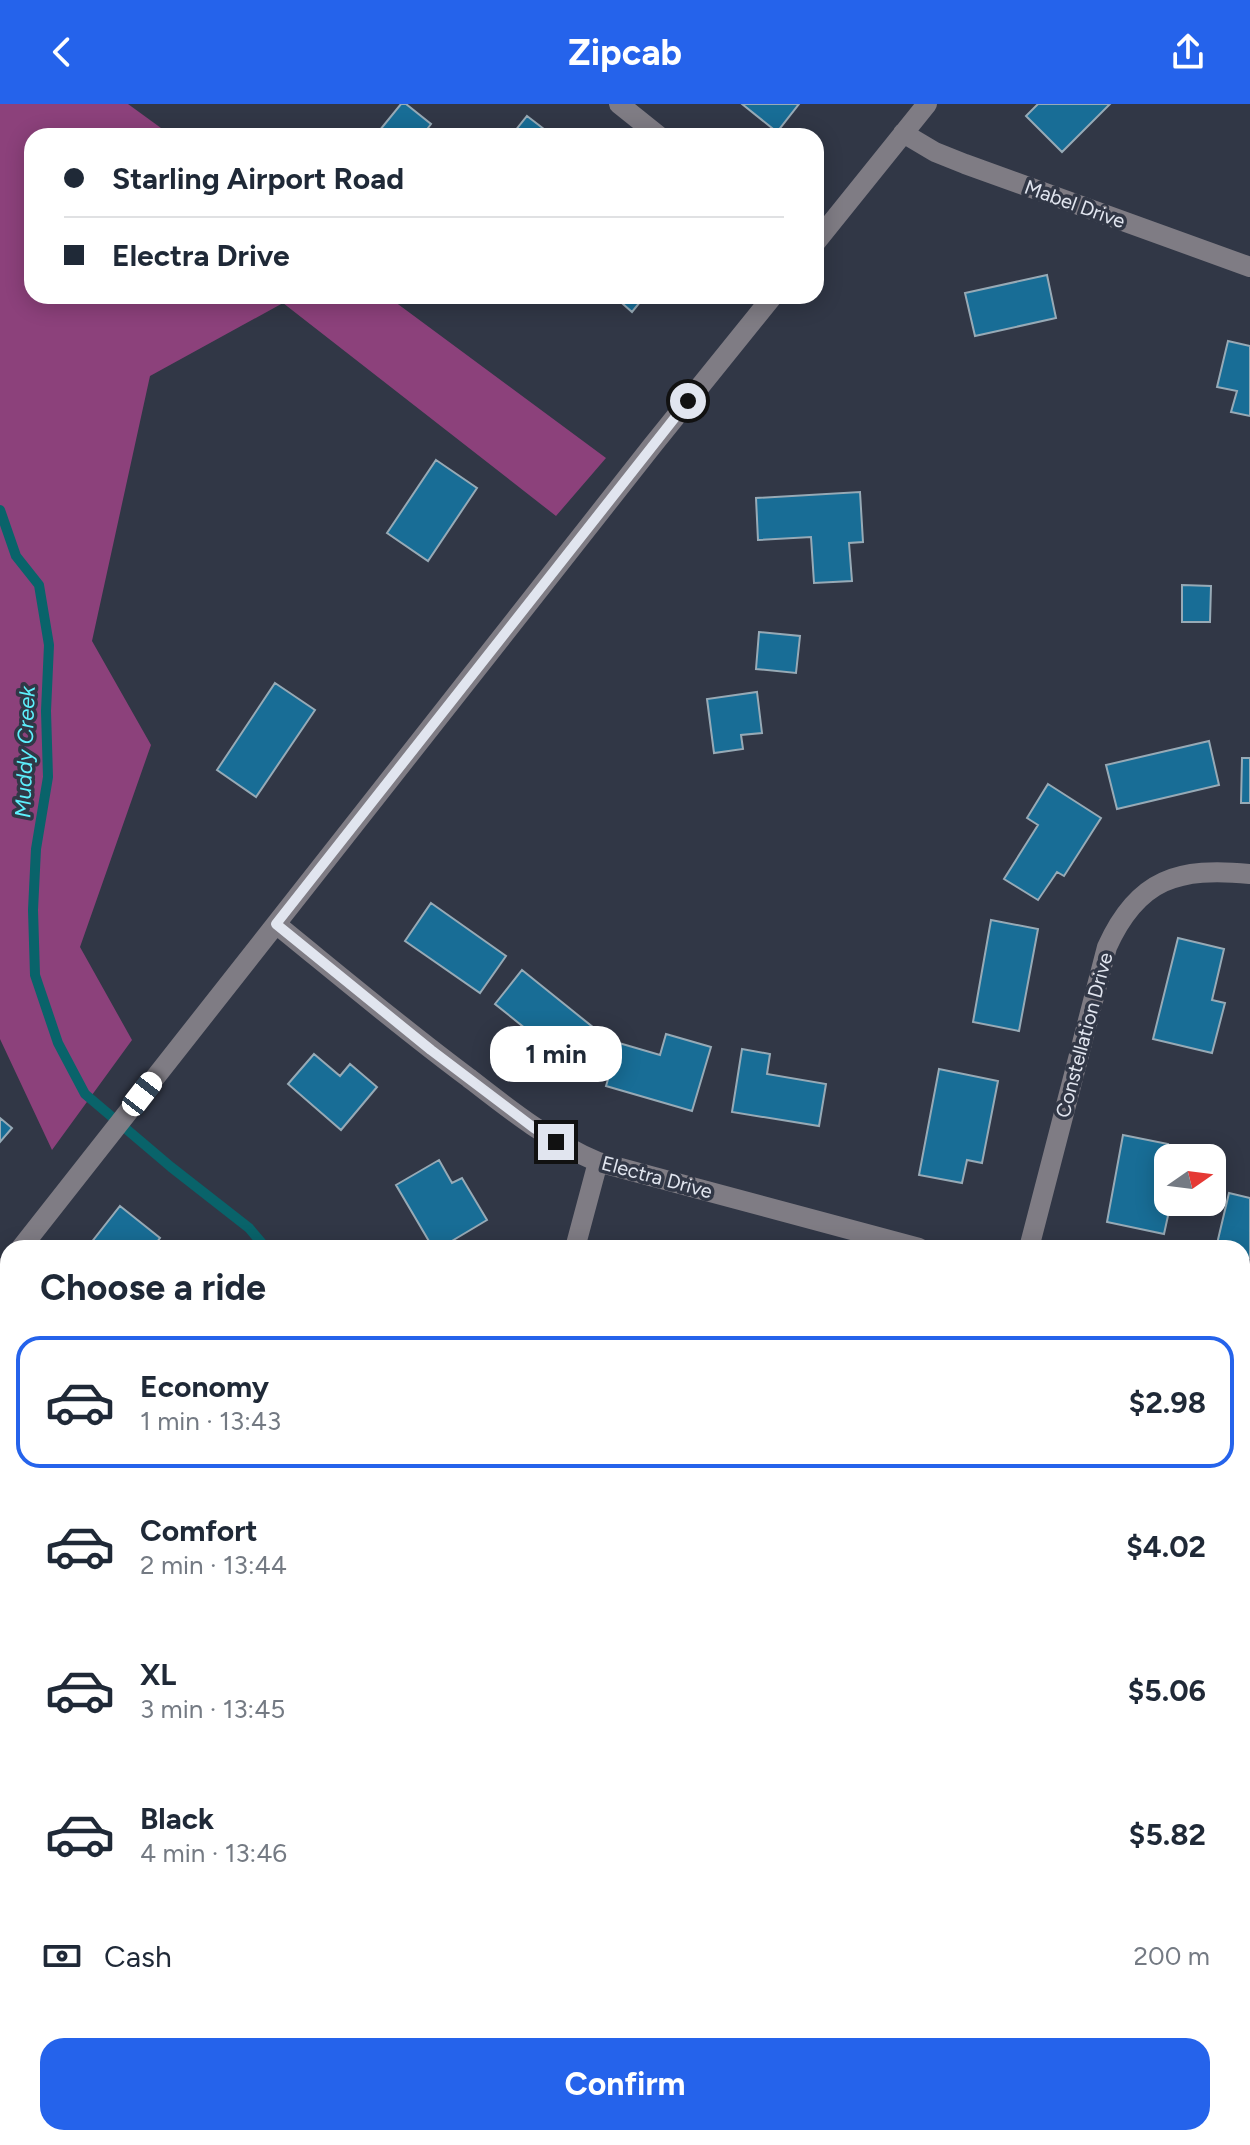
<!DOCTYPE html>
<html lang="en">
<head>
<meta charset="utf-8">
<style>
	:root { --surface:#fff; --page:#f2f2f3; --text:#1f2937; --muted:#747a83; --line:#e0e1e3; --accent:#2563eb }
	body { margin:0; font-family:Figtree,sans-serif; background:var(--page); color:var(--text); height:100vh; display:flex; flex-direction:column; font-size:30px; white-space:nowrap }
	* { box-sizing:border-box; margin:0 }
	p { font-size:26px; color:var(--muted) }
	.icon { flex:none; width:44px; height:44px; fill:none; stroke:currentColor; stroke-width:2; stroke-linecap:round; stroke-linejoin:round }
	.map { position:relative; flex:1; overflow:hidden }
	.sheet { position:absolute; left:0px; top:1136px; width:1250px; height:906px; display:flex; flex-direction:column; background:var(--surface); border-radius:24px 24px 0 0; box-shadow:0 4px 20px #0003 }
	.sheet>* { flex:none }
	.guide { position:absolute; left:24px; top:24px; width:800px; height:176px; border-radius:24px; box-shadow:0 4px 20px #0003; display:grid; align-content:center; height:176px; padding:0 40px; background:var(--surface) }
	.needle { width:52px; rotate:76deg }
	.tools { position:absolute; left:1154px; top:1040px; display:grid; gap:16px }
	.tools a { display:grid; place-items:center; width:72px; height:72px; border-radius:16px; background:var(--surface); box-shadow:0 4px 20px #0003; font-size:40px }
	.end { position:absolute; width:36px; height:36px; margin:-18px; border:10px solid #e1e5ef; background:#111; box-shadow:0 0 0 4px #111 }
	.from { border-radius:50% }
	.bubble { position:absolute; height:56px; border-radius:24px; background:var(--surface); box-shadow:0 4px 20px #0003; font-size:26px; font-weight:700; line-height:56px; text-align:center }
	.car { position:absolute; width:24px; height:48px; margin:-24px -12px; border-radius:10px; box-shadow:0 0 6px 2px #0007; background:linear-gradient(#fff 24%,#345 0 40%,#fff 0 76%,#345 0 86%,#fff 0) }
	.guide b { display:flex; align-items:center; gap:28px; height:76px; font-size:30px }
	.guide b+b { border-top:2px solid var(--line) }
	.guide i { width:20px; height:20px; background:var(--text) }
	ul { padding:0; list-style:none }
	li { display:flex; align-items:center; gap:24px; height:132px; margin:0 16px 12px; padding:0 24px; border:4px solid transparent; border-radius:24px }
	li div { flex:1 }
	li b { display:block; font-size:30px }
	li em { font-style:normal; font-weight:700 }
	li.selected { border-color:var(--accent) }
	li>.icon { width:72px; height:72px; stroke-width:1.5 }
	h2 { padding:0 40px; font-size:36px; line-height:96px }
	.pay { display:flex; align-items:center; gap:20px; height:88px; padding:0 40px; font-size:30px }
	.pay p { margin-inline-start:auto }
	.cta { display:flex; gap:16px; margin-top:auto; padding:16px 40px }
	.cta a { flex:1; height:92px; border-radius:24px; background:var(--accent); color:#fff; font-size:32px; font-weight:700; line-height:92px; text-align:center }
	header { display:flex; justify-content:space-between; align-items:center; height:104px; padding:0 40px; background:var(--accent); color:#fff; font-size:36px; font-weight:700 }
	.map>svg:first-child { display:block }
</style>
</head>
<body>
<header><svg class="icon" aria-label="back" viewBox="0 0 24 24"><path d="M15 5l-7 7 7 7"/></svg>Zipcab<svg class="icon" aria-label="share" viewBox="0 0 24 24"><path d="M12 15V3M7 8l5-5 5 5M5 13v7h14v-7"/></svg></header>
<div class="map">
<svg width="1250" height="2041" viewBox="0 0 1250 2041">
	<rect width="100%" height="100%" fill="#313746"/>
	<path fill="#8c417b" d="M 0,0 L 128,0 L 172,32 L 32,32 L 32,192 L 387,192 L 606,354 L 556,412 L 283,199 L 150,272 L 92,537 L 151,641 L 80,843 L 132,936 L 52,1046 L 0,935 Z"/>
	<g fill="none" stroke-linecap="round" stroke-linejoin="round">
		<path stroke="#09636a" stroke-width="10" d="M 0,406 L 16,452 L 39,481 L 49,541 L 46,607 L 48,673 L 36,745 L 33,806 L 35,871 L 58,939 L 85,990 L 171,1063 L 249,1124 L 266,1144
			M 0,1938 L 8,1917"/>
	</g>
	<path fill="#186d96" stroke="#97aab6" stroke-width="2" d="M 401,0 L 406,0 L 431,20 L 422,32 L 375,32 Z
		M 742,0 L 799,0 L 777,28 Z
		M 1038,0 L 1110,0 L 1062,48 L 1026,12 Z
		M 527,12 L 553,32 L 511,32 Z
		M 1047,171 L 1056,214 L 975,232 L 965,189 Z
		M 614,192 L 645,192 L 632,208 Z
		M 1228,237 L 1250,242 L 1250,312 L 1231,308 L 1237,287 L 1217,283 Z
		M 436,356 L 477,384 L 428,457 L 387,429 Z
		M 860,388 L 863,438 L 849,439 L 852,477 L 814,479 L 811,433 L 758,436 L 756,394 Z
		M 1182,481 L 1211,482 L 1210,518 L 1182,518 Z
		M 759,528 L 800,532 L 796,569 L 756,565 Z
		M 275,579 L 315,606 L 256,693 L 217,666 Z
		M 757,588 L 762,629 L 741,631 L 743,645 L 714,649 L 707,595 Z
		M 1209,637 L 1219,681 L 1117,705 L 1106,661 Z
		M 1242,654 L 1250,654 L 1250,699 L 1241,699 Z
		M 1048,680 L 1101,714 L 1064,772 L 1057,768 L 1038,796 L 1004,775 L 1038,721 L 1027,714 Z
		M 431,799 L 506,852 L 480,889 L 405,837 Z
		M 991,816 L 1038,825 L 1019,927 L 973,918 Z
		M 1178,834 L 1224,845 L 1212,896 L 1225,899 L 1212,949 L 1153,935 Z
		M 522,866 L 594,924 L 567,958 L 495,900 Z
		M 666,930 L 711,943 L 692,1007 L 606,982 L 619,939 L 660,951 Z
		M 742,945 L 770,950 L 767,970 L 826,980 L 819,1022 L 732,1008 Z
		M 314,950 L 340,972 L 350,960 L 377,983 L 341,1026 L 288,980 Z
		M 939,965 L 998,977 L 982,1059 L 967,1056 L 962,1079 L 919,1071 Z
		M 0,1014 L 12,1024 L 0,1038 Z
		M 1123,1031 L 1168,1040 L 1162,1068 L 1168,1070 L 1168,1098 L 1171,1098 L 1164,1130 L 1107,1118 Z
		M 439,1056 L 452,1079 L 462,1074 L 487,1116 L 440,1144 L 433,1144 L 396,1081 Z
		M 1229,1089 L 1250,1094 L 1250,1154 L 1242,1152 L 1242,1144 L 1216,1144 Z
		M 120,1102 L 160,1134 L 152,1144 L 87,1144 Z
		M 8,1249 L 8,1333 L 0,1326 L 0,1259 Z
		M 1243,1550 L 1250,1552 L 1250,1658 L 1242,1656 Z
		M 1242,1715 L 1250,1716 L 1250,1760 L 1242,1801 Z
		M 222,2034 L 270,2034 L 269,2041 L 221,2041 Z
		M 677,2034 L 725,2034 L 723,2041 L 675,2041 Z
		M 1115,2034 L 1179,2034 L 1178,2041 L 1113,2041 Z"/>
	<g fill="none" stroke-linecap="round" stroke-linejoin="round">
		<path stroke="#7f7c84" stroke-width="20" d="M 619,0 L 659,32
			M 903,29 L 935,48 L 965,60 L 1250,163
			M 816,138 L 927,0
			M 276,820 C 340,872 403,925 469,974 C 510,1006 549,1037 598,1058 L 919,1144
			M 21,1144 L 652,342 L 773,192
			M 575,1144 L 598,1058
			M 1029,1144 L 1107,843 C 1138,774 1179,763 1250,770
			M 0,1171 L 8,1161
			M 1242,1229 L 1250,1231
			M 341,2041 L 343,2034
			M 794,2041 L 796,2034
			M 1248,2041 L 1250,2035"/>
	</g>
	<g fill="none" stroke-linecap="round" stroke-linejoin="round">
		<path stroke="#e1e5ef" stroke-width="10" d="M 556,1038 L 534,1024 L 431,946 L 276,820 L 688,297"/>
	</g>
	<g text-anchor="middle" dominant-baseline="central" stroke-width="7" stroke-linejoin="round" paint-order="stroke">
		<g font-size="20" fill="#e1e5ef" stroke="#313746">
			<text transform="translate(1075 100) rotate(20)">Mabel Drive</text>
			<text transform="translate(1084 931) rotate(-75)">Constellation Drive</text>
			<text transform="translate(657 1073) rotate(15)">Electra Drive</text>
		</g>
		<g font-size="22" font-style="italic" fill="#5df0fc" stroke="#313746">
			<text transform="translate(25 648) rotate(-88)">Muddy Creek</text>
		</g>
	</g>
</svg>
<div class="tools">
<a><svg class="needle" viewBox="-14 -14 28 28"><path d="M0-13l5 13h-10z" fill="#e53935"/><path d="M0 13l5-13h-10z" fill="#747a83"/></svg></a>
</div>
<i class="end from" style="left:688px;top:297px"></i>
<i class="end" style="left:556px;top:1038px"></i>
<div class="bubble" style="left:490px;top:922px;width:132px">1 min</div>
<i class="car" style="left:142px;top:990px;rotate:38deg"></i>
<div class="guide">
<b><i class="from"></i>Starling Airport Road</b>
<b><i></i>Electra Drive</b>
</div>
<section class="sheet">
<h2>Choose a ride</h2>
<ul>
<li class="selected"><svg class="icon" aria-label="car" viewBox="0 0 24 24"><path d="M5 17H2v-5l4-1 3-4h7l3 4 3 1v5h-3M9 17h6M6 11h13"/><circle cx="7" cy="17" r="2"/><circle cx="17" cy="17" r="2"/></svg><div><b>Economy</b><p>1 min · 13:43</p></div><em>$2.98</em></li>
<li><svg class="icon" aria-label="car" viewBox="0 0 24 24"><path d="M5 17H2v-5l4-1 3-4h7l3 4 3 1v5h-3M9 17h6M6 11h13"/><circle cx="7" cy="17" r="2"/><circle cx="17" cy="17" r="2"/></svg><div><b>Comfort</b><p>2 min · 13:44</p></div><em>$4.02</em></li>
<li><svg class="icon" aria-label="car" viewBox="0 0 24 24"><path d="M5 17H2v-5l4-1 3-4h7l3 4 3 1v5h-3M9 17h6M6 11h13"/><circle cx="7" cy="17" r="2"/><circle cx="17" cy="17" r="2"/></svg><div><b>XL</b><p>3 min · 13:45</p></div><em>$5.06</em></li>
<li><svg class="icon" aria-label="car" viewBox="0 0 24 24"><path d="M5 17H2v-5l4-1 3-4h7l3 4 3 1v5h-3M9 17h6M6 11h13"/><circle cx="7" cy="17" r="2"/><circle cx="17" cy="17" r="2"/></svg><div><b>Black</b><p>4 min · 13:46</p></div><em>$5.82</em></li>
</ul>
<div class="pay"><svg class="icon" aria-label="cash" viewBox="0 0 24 24"><path d="M3 7h18v10H3z"/><circle cx="12" cy="12" r="2"/></svg>Cash<p>200 m</p></div>
<div class="cta"><a>Confirm</a></div>
</section>
</div>
</body>
</html>
